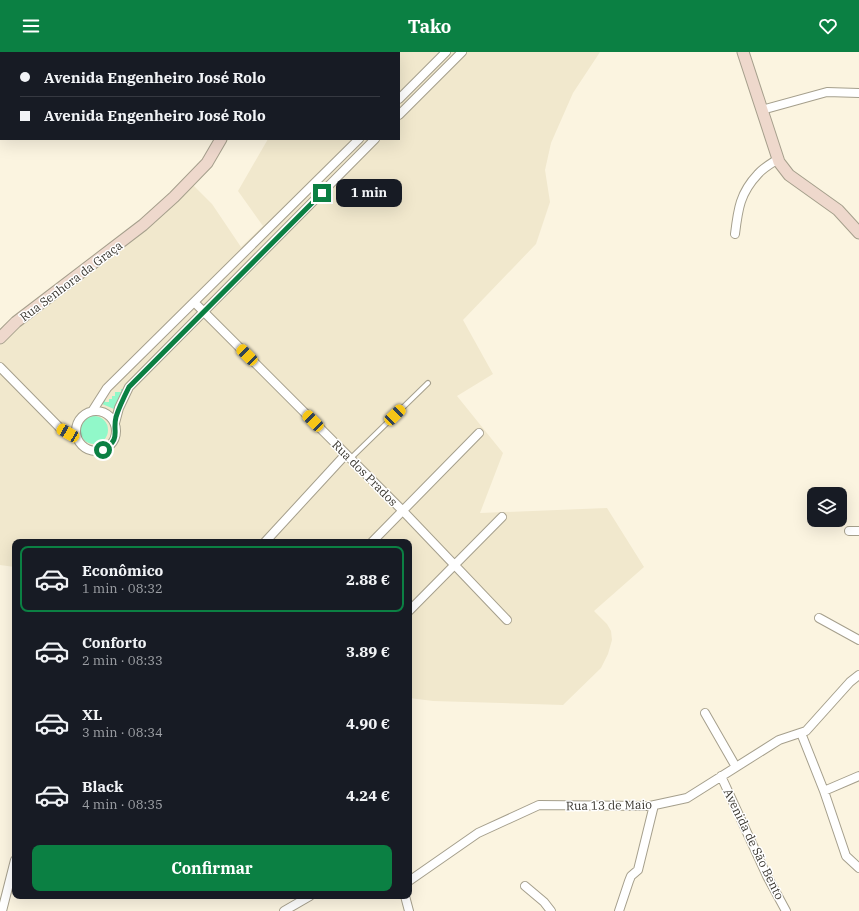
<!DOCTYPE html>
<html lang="pt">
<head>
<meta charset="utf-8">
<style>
	:root { --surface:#171b24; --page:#20242c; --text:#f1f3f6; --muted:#9ea1a6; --line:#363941; --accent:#0b8043 }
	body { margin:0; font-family:"IBM Plex Serif",serif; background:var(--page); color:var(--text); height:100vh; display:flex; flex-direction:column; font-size:15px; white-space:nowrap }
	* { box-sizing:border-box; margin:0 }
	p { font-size:13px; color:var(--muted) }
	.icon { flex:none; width:22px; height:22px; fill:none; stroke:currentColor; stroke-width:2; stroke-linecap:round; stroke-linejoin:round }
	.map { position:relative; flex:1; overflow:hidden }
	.side { position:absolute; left:12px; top:487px; width:400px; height:360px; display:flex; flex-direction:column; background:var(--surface); border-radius:8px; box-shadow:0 4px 16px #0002 }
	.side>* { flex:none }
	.hud { position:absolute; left:0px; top:0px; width:400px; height:88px; box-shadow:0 4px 16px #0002; display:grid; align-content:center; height:88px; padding:0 20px; background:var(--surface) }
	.fabs { position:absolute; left:807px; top:435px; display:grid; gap:8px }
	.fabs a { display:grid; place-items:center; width:40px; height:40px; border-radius:8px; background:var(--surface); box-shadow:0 4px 16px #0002; font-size:20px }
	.end { position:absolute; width:18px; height:18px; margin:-9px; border:5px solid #0b8043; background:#fff; box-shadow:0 0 0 2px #fff }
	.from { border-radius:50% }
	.bubble { position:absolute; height:28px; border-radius:8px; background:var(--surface); box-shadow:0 4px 16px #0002; font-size:13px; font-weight:800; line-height:28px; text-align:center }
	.car { position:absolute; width:12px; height:24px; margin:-12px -6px; border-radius:5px; box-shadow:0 0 3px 1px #0007; background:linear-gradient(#f5c518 24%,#345 0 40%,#f5c518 0 76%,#345 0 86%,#f5c518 0) }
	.hud b { display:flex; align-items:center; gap:14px; height:38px; font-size:15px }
	.hud b+b { border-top:1px solid var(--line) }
	.hud i { width:10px; height:10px; background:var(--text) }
	ul { padding:7px 0 0; list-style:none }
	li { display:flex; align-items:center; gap:12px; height:66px; margin:0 8px 6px; padding:0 12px; border:2px solid transparent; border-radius:8px }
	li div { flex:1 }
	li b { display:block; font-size:15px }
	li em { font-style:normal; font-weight:800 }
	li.on { border-color:var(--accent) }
	li>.icon { width:36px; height:36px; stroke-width:1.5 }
	.button { display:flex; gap:8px; margin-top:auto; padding:8px 20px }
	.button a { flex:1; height:46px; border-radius:8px; background:var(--accent); color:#fff; font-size:16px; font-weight:800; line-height:46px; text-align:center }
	header { display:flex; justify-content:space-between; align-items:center; height:52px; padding:0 20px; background:var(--accent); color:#fff; font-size:18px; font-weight:800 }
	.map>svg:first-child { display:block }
</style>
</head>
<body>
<header><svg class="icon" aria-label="menu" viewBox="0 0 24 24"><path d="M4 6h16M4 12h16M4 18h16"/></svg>Tako<svg class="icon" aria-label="heart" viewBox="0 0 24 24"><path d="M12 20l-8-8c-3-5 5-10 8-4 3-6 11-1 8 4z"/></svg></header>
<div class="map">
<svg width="859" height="859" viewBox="0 0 859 859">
	<rect width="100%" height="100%" fill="#fbf4e0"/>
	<path fill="#f1e8cd" d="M 321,0 L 600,0 L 573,41 L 551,91 L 545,118 L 550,150 L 536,192 L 463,268 L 493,322 L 457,344 L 503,401 L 480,461 L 607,456 L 644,515 L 594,559 L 607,572 L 611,579 L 612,588 L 608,602 L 601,616 L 563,653 L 433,649 L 409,646 L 409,490 L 15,490 L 15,515 L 0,513 L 0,293 L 21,273 L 89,221 L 150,173 L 193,133 L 212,152 L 241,195 L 263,174 L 238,139 L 268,87 L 399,87 L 399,1 L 321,1 Z"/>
	<path fill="#91f8c9" d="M 121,337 L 125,337 L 117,356 L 114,357 L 102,352 L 106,345 L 105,350 L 109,350 L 109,347 L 112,347 L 112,344 L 115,344 L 115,340 L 121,340 Z
		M80 378a14 14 0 1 1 28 0a14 14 0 1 1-28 0Z"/>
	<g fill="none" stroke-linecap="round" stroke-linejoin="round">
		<defs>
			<path id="lane" d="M 351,406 L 428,331"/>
			<path id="street" d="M 399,47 L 446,0
				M 762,58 L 827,40 L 859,41
				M 399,63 L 462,0
				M 735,182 C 738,157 740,141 758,122 C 763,116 772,111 778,107
				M 195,251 L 403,459 L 507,568
				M 0,315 L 60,376 L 77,386
				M 93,358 L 107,336 L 359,87
				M76 379a20 20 0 1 1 40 0a20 20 0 1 1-40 0Z
				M 115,371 L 119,356 L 129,335 L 375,87
				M 849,479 L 859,479
				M 265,490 L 346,402
				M 372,490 L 479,381
				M 409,559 L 502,465
				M 819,566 L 859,588
				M 705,661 L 736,715
				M 801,681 L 824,739 L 846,804 L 859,816
				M 721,724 L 767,824 L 786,859
				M 824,739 L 859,724
				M 409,829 L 478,781 L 539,753 L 650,754 L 687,746 L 779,688 L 806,679 L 850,630 L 859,623
				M 525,834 L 544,850 L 551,859
				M 405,844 L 409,859
				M 2,859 L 15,808
				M 284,859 L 310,844
				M 619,859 L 629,829 L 631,824 L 638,818 L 654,753"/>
			<path id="secondary" d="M 743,0 L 779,110 L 789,123 L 838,158 L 859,181
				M 264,1 L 264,0
				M 0,286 L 16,270 L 143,173 L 174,145 L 207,111 L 221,87"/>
		</defs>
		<use href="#lane" stroke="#a59f8c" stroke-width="6"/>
		<use href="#street" stroke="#a59f8c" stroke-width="10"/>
		<use href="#secondary" stroke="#a59f8c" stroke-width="13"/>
		<use href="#lane" stroke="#fff" stroke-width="4"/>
		<use href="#street" stroke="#fff" stroke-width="8"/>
		<use href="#secondary" stroke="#eed8cc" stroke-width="11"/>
	</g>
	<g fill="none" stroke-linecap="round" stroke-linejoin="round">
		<path stroke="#0b8043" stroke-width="5" d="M 103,398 C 122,386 112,381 116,365 C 119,355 124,345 129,335 L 322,141"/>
	</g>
	<g text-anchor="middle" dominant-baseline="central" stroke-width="3" stroke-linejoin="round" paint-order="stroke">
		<g font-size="12" fill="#3a3730" stroke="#fff">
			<text transform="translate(71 229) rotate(-37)">Rua Senhora da Graça</text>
			<text transform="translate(365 421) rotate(45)">Rua dos Prados</text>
			<text transform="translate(609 753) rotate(-1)">Rua 13 de Maio</text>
			<text transform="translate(754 792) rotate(64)">Avenida de São Bento</text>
		</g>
	</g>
</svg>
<div class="fabs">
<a><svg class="icon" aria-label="layers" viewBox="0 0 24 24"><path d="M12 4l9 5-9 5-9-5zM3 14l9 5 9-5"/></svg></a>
</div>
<i class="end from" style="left:103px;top:398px"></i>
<i class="end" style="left:322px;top:141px"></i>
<div class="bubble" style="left:336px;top:127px;width:66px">1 min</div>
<i class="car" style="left:247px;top:303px;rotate:315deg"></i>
<i class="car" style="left:395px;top:363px;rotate:46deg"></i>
<i class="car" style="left:313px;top:369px;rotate:315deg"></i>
<i class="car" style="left:68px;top:381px;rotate:300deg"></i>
<div class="hud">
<b><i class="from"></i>Avenida Engenheiro José Rolo</b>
<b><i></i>Avenida Engenheiro José Rolo</b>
</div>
<section class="side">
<ul>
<li class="on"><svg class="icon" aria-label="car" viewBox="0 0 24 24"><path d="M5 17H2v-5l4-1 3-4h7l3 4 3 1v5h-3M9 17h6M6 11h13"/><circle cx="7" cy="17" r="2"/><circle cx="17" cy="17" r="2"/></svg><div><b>Econômico</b><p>1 min · 08:32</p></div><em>2.88 €</em></li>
<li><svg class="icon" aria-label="car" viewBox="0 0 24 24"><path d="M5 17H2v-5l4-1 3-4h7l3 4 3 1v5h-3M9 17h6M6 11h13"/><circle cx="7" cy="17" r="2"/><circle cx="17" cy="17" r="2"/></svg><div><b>Conforto</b><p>2 min · 08:33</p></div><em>3.89 €</em></li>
<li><svg class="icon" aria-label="car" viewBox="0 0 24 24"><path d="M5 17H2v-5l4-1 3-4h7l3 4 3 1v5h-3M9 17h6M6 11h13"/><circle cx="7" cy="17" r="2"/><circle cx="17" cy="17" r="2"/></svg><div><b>XL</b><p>3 min · 08:34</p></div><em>4.90 €</em></li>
<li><svg class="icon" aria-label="car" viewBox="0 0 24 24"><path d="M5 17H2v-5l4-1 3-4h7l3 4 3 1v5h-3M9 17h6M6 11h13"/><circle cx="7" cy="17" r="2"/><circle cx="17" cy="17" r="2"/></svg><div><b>Black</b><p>4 min · 08:35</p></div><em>4.24 €</em></li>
</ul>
<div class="button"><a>Confirmar</a></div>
</section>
</div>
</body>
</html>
